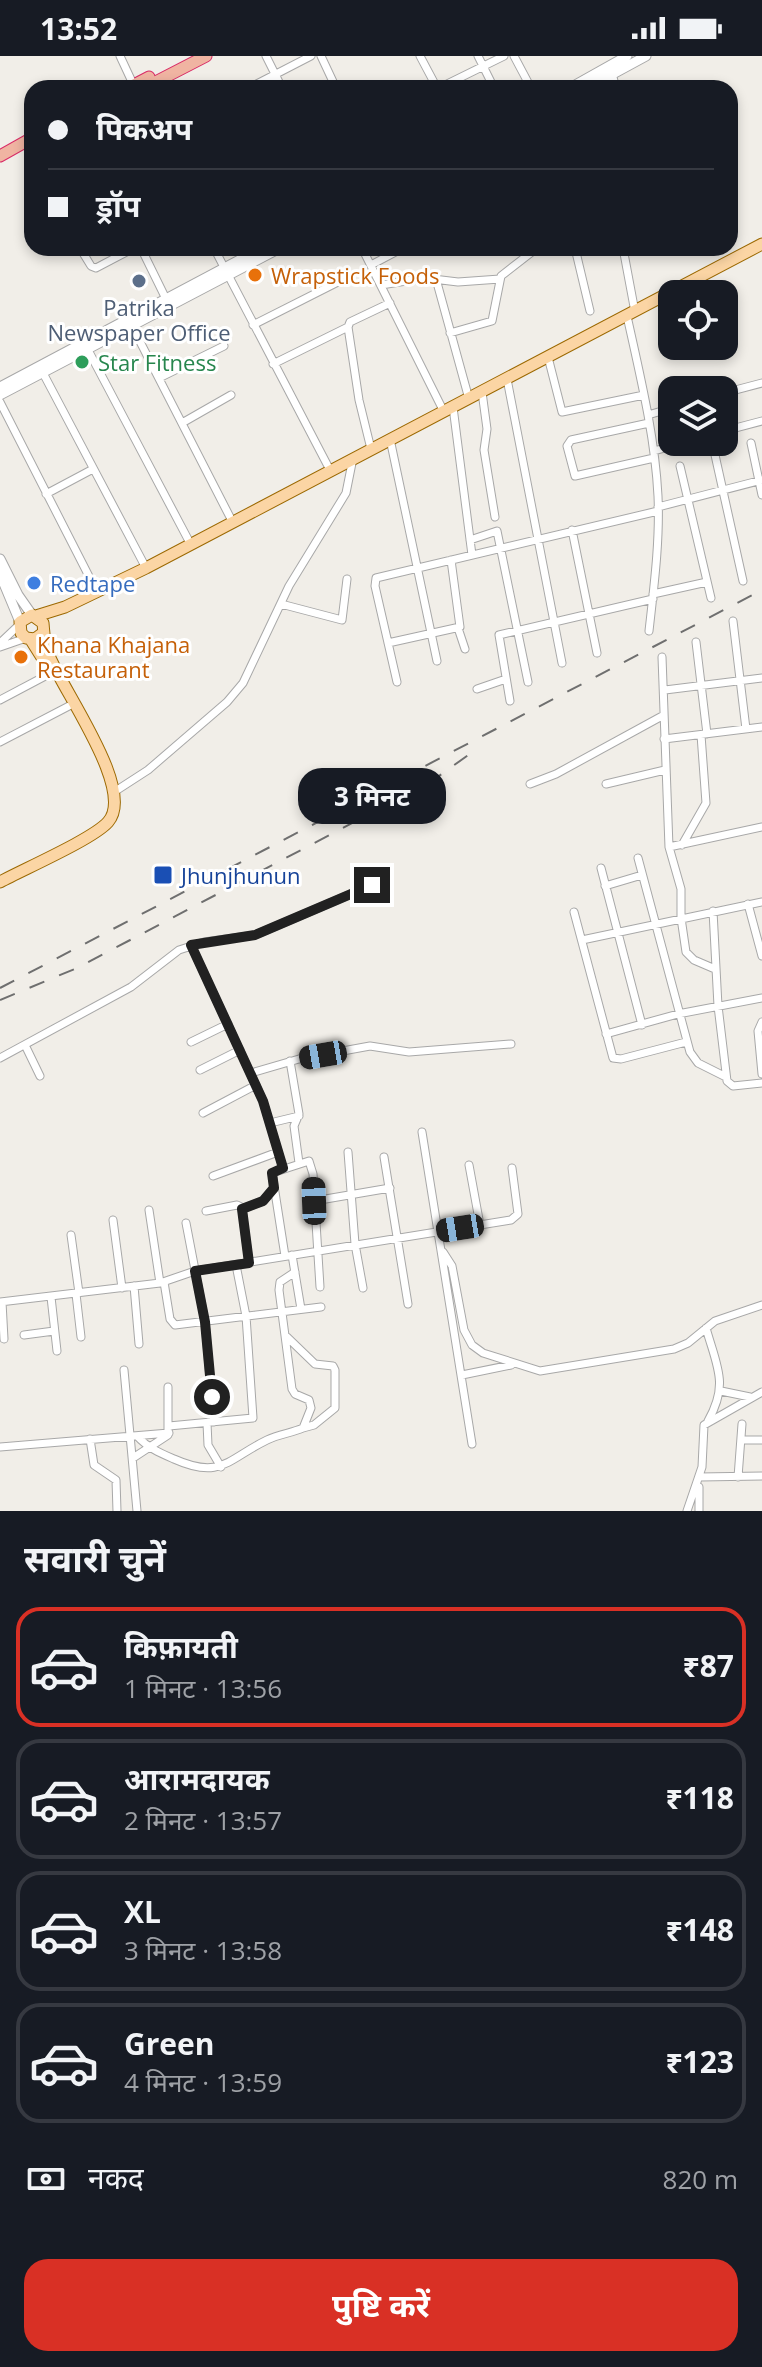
<!DOCTYPE html>
<html lang="hi">
<head>
<meta charset="utf-8">
<style>
	:root { --surface:#171b24; --page:#242831; --text:#f1f3f6; --muted:#9ea1a6; --line:#363941; --accent:#d93025 }
	body { margin:0; font-family:"Open Sans","Noto Sans Devanagari",sans-serif; background:var(--page); color:var(--text); height:100vh; display:flex; flex-direction:column; font-size:30px; white-space:nowrap }
	* { box-sizing:border-box; margin:0 }
	p { font-size:26px; color:var(--muted) }
	.icon { flex:none; width:44px; height:44px; fill:none; stroke:currentColor; stroke-width:2; stroke-linecap:round; stroke-linejoin:round }
	.map { position:relative; height:1455px; overflow:hidden }
	.panel { display:flex; flex-direction:column; background:var(--surface); flex:1 }
	.panel>* { flex:none }
	.banner { position:absolute; left:24px; top:24px; width:714px; height:176px; border-radius:24px; box-shadow:0 4px 12px #0003; display:grid; align-content:center; height:176px; padding:0 24px; background:var(--surface) }
	.controls { position:absolute; left:658px; top:224px; display:grid; gap:16px }
	.controls a { display:grid; place-items:center; width:80px; height:80px; border-radius:16px; background:var(--surface); box-shadow:0 4px 12px #0003; font-size:40px }
	.end { position:absolute; width:36px; height:36px; margin:-18px; border:10px solid #212121; background:#fff; box-shadow:0 0 0 4px #fff }
	.from { border-radius:50% }
	.bubble { position:absolute; height:56px; border-radius:24px; background:var(--surface); box-shadow:0 4px 12px #0003; font-size:26px; font-weight:700; line-height:56px; text-align:center }
	.car { position:absolute; width:24px; height:48px; margin:-24px -12px; border-radius:10px; box-shadow:0 0 6px 2px #0007; background:linear-gradient(#222 24%,#8ab4d8 0 40%,#222 0 76%,#8ab4d8 0 86%,#222 0) }
	.banner b { display:flex; align-items:center; gap:28px; height:76px; font-size:30px }
	.banner b+b { border-top:2px solid var(--line) }
	.banner i { width:20px; height:20px; background:var(--text) }
	ul { padding:0; list-style:none }
	li { display:flex; align-items:center; gap:24px; height:120px; margin:0 16px 12px; padding:0 8px; border:4px solid var(--line); border-radius:24px }
	li div { flex:1 }
	li b { display:block; font-size:30px }
	li em { font-style:normal; font-weight:700 }
	li.selected { border-color:var(--accent) }
	li>.icon { width:72px; height:72px; stroke-width:1.5 }
	h2 { padding:0 24px; font-size:36px; line-height:96px }
	.pay { display:flex; align-items:center; gap:20px; height:88px; padding:0 24px; font-size:30px }
	.pay p { margin-inline-start:auto }
	.button { display:flex; gap:16px; margin-top:auto; padding:16px 24px }
	.button a { flex:1; height:92px; border-radius:24px; background:var(--accent); color:#fff; font-size:32px; font-weight:700; line-height:92px; text-align:center }
	.status { display:flex; justify-content:space-between; align-items:center; height:56px; padding:0 40px; background:var(--surface); direction:ltr }
	.status svg { height:22px; fill:currentColor }
	.map>svg:first-child { display:block }
</style>
</head>
<body>
<div class="status"><b>13:52</b><svg viewBox="0 0 49 12"><path d="M0 12V9h3v3zM5 12V6h3v6zM10 12V3h3v9zM15 12V0h3v12zM26 1h20v11H26zM47 4h2v5h-2z"/></svg></div>
<div class="map">
<svg width="762" height="1455" viewBox="0 0 762 1455">
	<rect width="100%" height="100%" fill="#f1eee8"/>
	<g fill="none" stroke-linecap="round" stroke-linejoin="round">
		<defs>
			<path id="minor" d="M 120,0 L 134,30
				M 266,0 L 282,32
				M 321,0 L 336,32
				M 420,0 L 437,32
				M 478,0 L 494,32
				M 514,0 L 531,32
				M 612,18 L 616,32
				M 249,32 L 311,0
				M 439,32 L 504,0
				M 80,192 L 91,210 L 96,212 L 134,192
				M 141,192 L 168,247
				M 214,192 L 330,414
				M 362,192 L 444,356
				M 575,192 L 590,255
				M 623,192 L 635,256
				M 371,209 L 403,192
				M 436,223 L 469,343
				M 381,229 L 425,222 L 458,226 L 500,223
				M 627,260 C 640,319 655,380 658,440 C 660,485 654,530 649,575
				M 253,269 L 340,225
				M 132,270 L 232,465
				M 450,277 L 492,265 L 501,220 L 537,192
				M 88,294 L 190,487
				M 548,301 L 562,356 L 644,339
				M 273,308 L 348,271
				M 43,317 L 146,512
				M 159,322 L 224,290
				M 507,323 L 562,607
				M 482,336 L 487,373 L 484,394 L 495,461
				M 724,337 L 762,327
				M 0,346 L 97,536
				M 453,351 L 472,499
				M 648,359 L 672,352
				M 182,367 L 231,339
				M 649,367 L 571,384 L 567,390 L 575,420 L 654,402
				M 724,375 L 762,365
				M 390,383 L 437,605
				M 751,387 L 762,439
				M 371,393 L 359,344 L 348,271 L 350,266 L 390,247
				M 654,395 L 686,386
				M 715,399 L 743,525
				M 680,410 L 711,542
				M 46,438 L 93,413
				M 658,451 L 762,424
				M 572,474 L 597,597
				M 470,484 L 497,475 L 528,626
				M 653,538 L 707,526
				M 281,548 L 342,564 L 347,523
				M 733,565 L 746,673
				M 458,572 L 465,593
				M 696,586 L 707,678
				M 0,587 L 19,569
				M 388,587 L 460,571 L 451,504
				M 0,591 L 26,582
				M 662,601 L 669,791 L 681,833 L 681,862 L 686,896 L 694,904 L 715,913
				M 397,626 L 375,530 L 376,522 L 658,455
				M 477,633 L 506,623
				M 665,634 L 762,622
				M 0,644 L 51,617
				M 510,645 L 499,579 L 653,543
				M 664,683 L 762,671
				M 0,686 L 69,650
				M 530,728 L 556,718 L 664,659
				M 606,728 L 665,714
				M 114,736 L 148,714 L 227,646 L 243,627 L 289,530 L 346,437 L 353,402
				M 682,789 L 706,747 L 701,679
				M 669,791 L 762,771
				M 638,802 L 690,996 L 698,1007 L 726,1021
				M 601,812 L 642,969
				M 605,830 L 642,819
				M 748,848 L 762,900
				M 713,855 L 718,950 L 727,1025 L 733,1030 L 762,1027
				M 574,856 L 613,1002 L 621,1003 L 686,986
				M 582,884 L 762,846
				M 191,889 L 263,1045 L 283,1112
				M 762,966 L 758,975 L 762,1018
				M 606,978 L 678,958 L 762,942
				M 191,986 L 228,968
				M 25,989 L 40,1020
				M 0,1002 L 131,931 L 179,894 L 204,886 L 255,879 L 372,829
				M 290,1005 L 299,1058 L 294,1070 L 299,1107
				M 200,1014 L 240,994
				M 251,1017 L 299,1003 L 370,990 L 409,996 L 511,988
				M 203,1057 L 256,1029
				M 270,1067 L 299,1060
				M 422,1076 L 472,1388
				M 348,1096 L 355,1188 L 363,1232
				M 384,1101 L 408,1248
				M 469,1109 L 480,1169
				M 213,1120 L 278,1096
				M 314,1145 L 390,1132
				M 149,1154 L 160,1227
				M 206,1155 L 237,1149 L 243,1152
				M 113,1164 L 122,1232
				M 186,1167 L 205,1266 L 214,1366
				M 71,1179 L 79,1237
				M 443,1196 L 452,1210 L 464,1274 L 472,1289 L 483,1297 L 540,1315 L 674,1293 L 688,1287 L 715,1265 L 762,1249
				M 292,1199 L 301,1253
				M 285,1200 L 272,1117 L 309,1105 L 313,1118 L 320,1231
				M 249,1207 L 242,1153 L 263,1145 L 274,1132
				M 164,1226 L 170,1263 L 175,1269 L 321,1251
				M 134,1230 L 139,1288
				M 76,1238 L 81,1281
				M 51,1241 L 57,1295
				M 0,1246 L 160,1227 L 195,1215 L 511,1164 L 518,1158 L 512,1112
				M 2,1246 L 4,1283
				M 706,1272 C 717,1311 729,1328 708,1365
				M 24,1279 L 54,1275
				M 287,1281 L 315,1308 L 333,1310 L 335,1314 L 335,1352 L 314,1369 L 303,1372
				M 124,1314 L 137,1455
				M 462,1319 L 511,1309
				M 721,1335 L 750,1341
				M 207,1367 L 208,1389 L 221,1411
				M 169,1370 L 253,1362 L 246,1260 L 236,1209
				M 137,1380 C 148,1392 160,1397 174,1403 C 221,1424 228,1403 267,1384 C 279,1378 292,1377 303,1372 L 311,1352 L 309,1344 L 295,1338 L 292,1333 L 279,1234 L 280,1226 L 295,1216
				M 90,1383 L 94,1409 L 116,1424 L 117,1455
				M 741,1384 L 762,1384
				M 0,1391 L 169,1377
				M 133,1402 L 168,1379 L 168,1331
				M 700,1421 L 762,1420
				M 738,1421 L 742,1368
				M 699,1431 L 699,1455
				M 687,1455 L 702,1411 L 704,1369 L 762,1336"/>
			<path id="tertiary" d="M 570,32 L 627,0
				M 587,32 L 646,0
				M 0,331 L 262,192
				M 0,339 L 280,192
				M 0,503 L 18,539 L 32,559
				M 0,518 L 20,566"/>
			<path id="primary" d="M 36,560 L 65,551 L 146,512 L 762,188
				M 31,584 L 48,611
				M 0,826 C 24,813 93,783 108,766 C 137,734 60,631 48,597 C 44,587 44,577 43,567 L 32,559 L 20,566 L 21,577 L 26,582 L 35,583 L 43,577"/>
			<path id="trunk" d="M 128,32 L 149,21
				M 144,32 L 206,0
				M 0,100 L 32,82"/>
		</defs>
		<use href="#minor" stroke="#a8a8a8" stroke-width="9"/>
		<use href="#tertiary" stroke="#a8a8a8" stroke-width="11"/>
		<use href="#primary" stroke="#9c6902" stroke-width="13"/>
		<use href="#trunk" stroke="#d92b66" stroke-width="13"/>
		<use href="#minor" stroke="#fff" stroke-width="7"/>
		<use href="#tertiary" stroke="#fff" stroke-width="9"/>
		<use href="#primary" stroke="#fbd5a4" stroke-width="11"/>
		<use href="#trunk" stroke="#f0b4a2" stroke-width="11"/>
		<path stroke="#6f6f6f" stroke-width="2" stroke-dasharray="16 16" stroke-linecap="butt" d="M 0,932 L 762,534
			M 0,944 L 77,912 L 432,725 L 471,697"/>
	</g>
	<g fill="none" stroke-linecap="round" stroke-linejoin="round">
		<path stroke="#212121" stroke-width="10" d="M 212,1341 L 205,1266 L 195,1215 L 249,1207 L 242,1153 L 263,1145 L 274,1132 L 272,1117 L 283,1112 L 263,1045 L 191,889 L 255,879 L 372,829"/>
	</g>
	<g fill="#e8710a" stroke="#fff" stroke-width="3">
		<circle cx="255" cy="219" r="8"/>
		<circle cx="21" cy="601" r="8"/>
	</g>
	<circle fill="#5c6f8a" stroke="#fff" stroke-width="3" cx="139" cy="225" r="8"/>
	<circle fill="#2e9e5b" stroke="#fff" stroke-width="3" cx="82" cy="306" r="8"/>
	<circle fill="#3f7fe0" stroke="#fff" stroke-width="3" cx="34" cy="527" r="8"/>
	<rect fill="#1a4fb4" stroke="#fff" stroke-width="3" x="153" y="809" width="20" height="20" rx="4"/>
	<g text-anchor="middle" dominant-baseline="central" stroke-width="6" stroke-linejoin="round" paint-order="stroke">
		<g font-size="22" fill="#c56008" stroke="#fff" text-anchor="start">
			<text x="271" y="219">Wrapstick Foods</text>
			<text x="37" y="588">Khana Khajana<tspan x="37" dy="25">Restaurant</tspan></text>
		</g>
		<g font-size="22" fill="#4e5e75" stroke="#fff">
			<text x="139" y="251">Patrika<tspan x="139" dy="25">Newspaper Office</tspan></text>
		</g>
		<g font-size="22" fill="#27864d" stroke="#fff" text-anchor="start">
			<text x="98" y="306">Star Fitness</text>
		</g>
		<g font-size="22" fill="#366cbe" stroke="#fff" text-anchor="start">
			<text x="50" y="527">Redtape</text>
		</g>
		<g font-size="22" fill="#164399" stroke="#fff" text-anchor="start">
			<text x="181" y="819">Jhunjhunun</text>
		</g>
	</g>
</svg>
<div class="controls">
<a><svg class="icon" aria-label="locate" viewBox="0 0 24 24"><circle cx="12" cy="12" r="6"/><path d="M12 2v4M12 18v4M2 12h4M18 12h4"/></svg></a>
<a><svg class="icon" aria-label="layers" viewBox="0 0 24 24"><path d="M12 4l9 5-9 5-9-5zM3 14l9 5 9-5"/></svg></a>
</div>
<i class="end from" style="left:212px;top:1341px"></i>
<i class="end" style="left:372px;top:829px"></i>
<div class="bubble" style="left:298px;top:712px;width:148px">3 मिनट</div>
<i class="car" style="left:323px;top:999px;rotate:260deg"></i>
<i class="car" style="left:314px;top:1145px;rotate:358deg"></i>
<i class="car" style="left:460px;top:1172px;rotate:261deg"></i>
<div class="banner">
<b><i class="from"></i>पिकअप</b>
<b><i></i>ड्रॉप</b>
</div>
</div>
<section class="panel">
<h2>सवारी चुनें</h2>
<ul>
<li class="selected"><svg class="icon" aria-label="car" viewBox="0 0 24 24"><path d="M5 17H2v-5l4-1 3-4h7l3 4 3 1v5h-3M9 17h6M6 11h13"/><circle cx="7" cy="17" r="2"/><circle cx="17" cy="17" r="2"/></svg><div><b>किफ़ायती</b><p>1 मिनट · 13:56</p></div><em>₹87</em></li>
<li><svg class="icon" aria-label="car" viewBox="0 0 24 24"><path d="M5 17H2v-5l4-1 3-4h7l3 4 3 1v5h-3M9 17h6M6 11h13"/><circle cx="7" cy="17" r="2"/><circle cx="17" cy="17" r="2"/></svg><div><b>आरामदायक</b><p>2 मिनट · 13:57</p></div><em>₹118</em></li>
<li><svg class="icon" aria-label="car" viewBox="0 0 24 24"><path d="M5 17H2v-5l4-1 3-4h7l3 4 3 1v5h-3M9 17h6M6 11h13"/><circle cx="7" cy="17" r="2"/><circle cx="17" cy="17" r="2"/></svg><div><b>XL</b><p>3 मिनट · 13:58</p></div><em>₹148</em></li>
<li><svg class="icon" aria-label="car" viewBox="0 0 24 24"><path d="M5 17H2v-5l4-1 3-4h7l3 4 3 1v5h-3M9 17h6M6 11h13"/><circle cx="7" cy="17" r="2"/><circle cx="17" cy="17" r="2"/></svg><div><b>Green</b><p>4 मिनट · 13:59</p></div><em>₹123</em></li>
</ul>
<div class="pay"><svg class="icon" aria-label="cash" viewBox="0 0 24 24"><path d="M3 7h18v10H3z"/><circle cx="12" cy="12" r="2"/></svg>नकद<p>820 m</p></div>
<div class="button"><a>पुष्टि करें</a></div>
</section>
</body>
</html>
